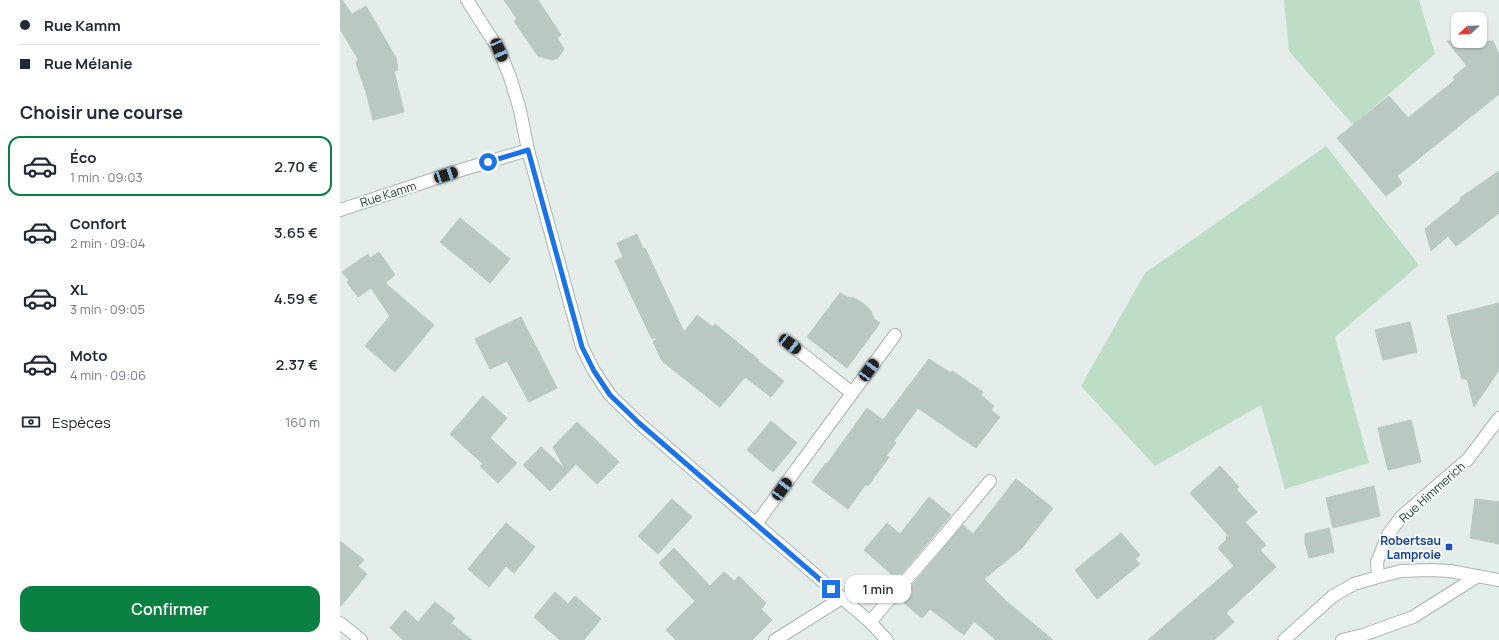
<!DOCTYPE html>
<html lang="fr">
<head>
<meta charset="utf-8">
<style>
	:root { --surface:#fff; --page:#f6f6f7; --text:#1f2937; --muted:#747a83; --line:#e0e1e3; --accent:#0b8043 }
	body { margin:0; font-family:Manrope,sans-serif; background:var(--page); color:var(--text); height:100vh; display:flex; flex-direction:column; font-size:15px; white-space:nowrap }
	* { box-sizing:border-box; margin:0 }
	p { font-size:13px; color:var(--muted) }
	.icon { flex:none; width:22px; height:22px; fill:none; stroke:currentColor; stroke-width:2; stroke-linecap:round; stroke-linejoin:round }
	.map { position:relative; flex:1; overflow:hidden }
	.side { display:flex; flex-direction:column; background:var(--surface); width:340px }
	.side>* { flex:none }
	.guide { display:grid; align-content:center; height:88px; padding:0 20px; background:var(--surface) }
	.needle { width:26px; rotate:248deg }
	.fabs { position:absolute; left:1111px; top:12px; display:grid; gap:8px }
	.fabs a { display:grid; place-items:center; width:36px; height:36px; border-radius:8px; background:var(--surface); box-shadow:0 1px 3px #0004; font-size:20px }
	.end { position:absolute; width:18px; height:18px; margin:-9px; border:5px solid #1a73e8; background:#fff; box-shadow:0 0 0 2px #fff }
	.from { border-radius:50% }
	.bubble { position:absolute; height:28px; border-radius:12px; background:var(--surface); box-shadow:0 1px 3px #0004; font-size:13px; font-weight:600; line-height:28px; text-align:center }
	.car { position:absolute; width:12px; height:24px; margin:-12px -6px; border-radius:5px; box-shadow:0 0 3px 1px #0007; background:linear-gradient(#222 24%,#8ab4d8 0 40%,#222 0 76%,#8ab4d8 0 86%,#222 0) }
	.guide b { display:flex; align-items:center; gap:14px; height:38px; font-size:15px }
	.guide b+b { border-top:1px solid var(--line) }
	.guide i { width:10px; height:10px; background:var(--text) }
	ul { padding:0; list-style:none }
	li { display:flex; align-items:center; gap:12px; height:60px; margin:0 8px 6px; padding:0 12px; border:2px solid transparent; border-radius:12px }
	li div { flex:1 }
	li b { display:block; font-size:15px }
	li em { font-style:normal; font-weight:600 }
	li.selected { border-color:var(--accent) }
	li>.icon { width:36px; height:36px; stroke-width:1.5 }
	h2 { padding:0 20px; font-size:18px; line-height:48px }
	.pay { display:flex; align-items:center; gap:10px; height:44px; padding:0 20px; font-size:15px }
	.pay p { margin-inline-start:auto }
	.cta { display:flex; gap:8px; margin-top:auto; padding:8px 20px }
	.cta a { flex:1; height:46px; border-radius:12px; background:var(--accent); color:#fff; font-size:16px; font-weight:600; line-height:46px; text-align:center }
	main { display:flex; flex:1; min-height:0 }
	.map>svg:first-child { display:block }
</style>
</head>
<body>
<main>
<section class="side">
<div class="guide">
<b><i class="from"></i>Rue Kamm</b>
<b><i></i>Rue Mélanie</b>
</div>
<h2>Choisir une course</h2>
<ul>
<li class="selected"><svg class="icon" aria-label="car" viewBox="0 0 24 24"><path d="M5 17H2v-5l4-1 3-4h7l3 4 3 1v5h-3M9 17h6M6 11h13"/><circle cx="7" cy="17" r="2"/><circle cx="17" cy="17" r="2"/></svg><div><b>Éco</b><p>1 min · 09:03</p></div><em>2.70 €</em></li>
<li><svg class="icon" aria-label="car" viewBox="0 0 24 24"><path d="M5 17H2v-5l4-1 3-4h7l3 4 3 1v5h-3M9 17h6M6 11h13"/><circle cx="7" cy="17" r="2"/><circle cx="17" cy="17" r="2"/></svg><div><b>Confort</b><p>2 min · 09:04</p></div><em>3.65 €</em></li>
<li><svg class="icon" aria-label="car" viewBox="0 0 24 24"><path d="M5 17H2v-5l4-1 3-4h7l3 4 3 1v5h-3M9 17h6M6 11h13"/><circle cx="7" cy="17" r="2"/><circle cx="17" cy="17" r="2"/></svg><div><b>XL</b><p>3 min · 09:05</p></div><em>4.59 €</em></li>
<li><svg class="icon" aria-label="car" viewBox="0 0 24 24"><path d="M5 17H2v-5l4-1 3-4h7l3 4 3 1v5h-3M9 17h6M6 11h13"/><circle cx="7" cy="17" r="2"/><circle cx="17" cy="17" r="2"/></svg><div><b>Moto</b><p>4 min · 09:06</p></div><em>2.37 €</em></li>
</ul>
<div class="pay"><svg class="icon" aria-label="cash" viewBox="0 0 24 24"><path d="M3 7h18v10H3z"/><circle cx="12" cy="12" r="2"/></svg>Espèces<p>160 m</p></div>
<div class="cta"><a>Confirmer</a></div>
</section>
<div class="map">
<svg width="1159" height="640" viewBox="0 0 1159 640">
	<rect width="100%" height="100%" fill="#e4ede9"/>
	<path fill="#beddc6" d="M 944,0 L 1079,0 L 1095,54 L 1013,125 L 949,51 Z
		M 986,146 L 1079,265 L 995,337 L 1029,463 L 945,489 L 921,405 L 815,466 L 741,386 L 805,273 Z"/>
	<path fill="#bac8c2" stroke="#b7c7c0" d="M 0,0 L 2,0 L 12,14 L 26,6 L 56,58 L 58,70 L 54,71 L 64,112 L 33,120 L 26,92 L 16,63 L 18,59 L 0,29 Z
		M 164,0 L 198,0 L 221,35 L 217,38 L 224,49 L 218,58 L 212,60 L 198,56 L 174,21 L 177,19 Z
		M 1107,41 L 1153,41 L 1159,55 L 1159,94 L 1057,176 L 1062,183 L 1046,196 L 997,138 L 1049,96 L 1068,118 L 1115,80 L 1113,77 L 1127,66 Z
		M 1159,171 L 1159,213 L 1116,246 L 1108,236 L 1091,251 L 1085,229 L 1121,200 L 1120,198 Z
		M 120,218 L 170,259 L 150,283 L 100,242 Z
		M 297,234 L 303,249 L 305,248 L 344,332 L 357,315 L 373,327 L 375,324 L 419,360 L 418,361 L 444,381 L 431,397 L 405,377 L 380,407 L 322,361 L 313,342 L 319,336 L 312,339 L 275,261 L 283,257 L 277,243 Z
		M 39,252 L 55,275 L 45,283 L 94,325 L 55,372 L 25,346 L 50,316 L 31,288 L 18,297 L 7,282 L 9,280 L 2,272 L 28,254 L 30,258 Z
		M 500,293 L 507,297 L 514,298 L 524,304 L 531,311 L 534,319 L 540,323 L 507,368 L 467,337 Z
		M 1159,303 L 1159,370 L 1134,407 L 1127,379 L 1122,379 L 1107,316 Z
		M 181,317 L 217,388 L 189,402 L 167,361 L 150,369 L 135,339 Z
		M 1070,322 L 1077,352 L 1043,360 L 1035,330 Z
		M 589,359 L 611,373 L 612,371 L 643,392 L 641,395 L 654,406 L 651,410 L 660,417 L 636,448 L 578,408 L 554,441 L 556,443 L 546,456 L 549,457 L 528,486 L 526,484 L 508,509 L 472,482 L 486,463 L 487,464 L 527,408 L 543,420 Z
		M 143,396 L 167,418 L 150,438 L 177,463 L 158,483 L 140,466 L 143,464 L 110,434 Z
		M 1071,420 L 1081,462 L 1048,470 L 1038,428 Z
		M 431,421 L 457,443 L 433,472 L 407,450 Z
		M 237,422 L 279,462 L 257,484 L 236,464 L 210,491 L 183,465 L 201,447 L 225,469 L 213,447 Z
		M 880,466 L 899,487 L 896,489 L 917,512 L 905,522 L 926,545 L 920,550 L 936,567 L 886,613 L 894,622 L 874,640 L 808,640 L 894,566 L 878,548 L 887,539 L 886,537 L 888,535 L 850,493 Z
		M 676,479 L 713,508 L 682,548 L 644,579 L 666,601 L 713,640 L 656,640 L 634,621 L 624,635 L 590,609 L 582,618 L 564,603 L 573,592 L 569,589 L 623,525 L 633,534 Z
		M 1034,486 L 1040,516 L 993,528 L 986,498 Z
		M 589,497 L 611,515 L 557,579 L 524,550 L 547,523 L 560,534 Z
		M 332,499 L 352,517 L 318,554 L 298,536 Z
		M 1135,499 L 1159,502 L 1159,544 L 1130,538 Z
		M 166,523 L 195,547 L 174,573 L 166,566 L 149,587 L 128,569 Z
		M 989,528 L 994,552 L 969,558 L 965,543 L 965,534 Z
		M 781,533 L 800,555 L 795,559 L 800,564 L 757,599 L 735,570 Z
		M 0,541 L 24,560 L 18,566 L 27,574 L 0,607 Z
		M 334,548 L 370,586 L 384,572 L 394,581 L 399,576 L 426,603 L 421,609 L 432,620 L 412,640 L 336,640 L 326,630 L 355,601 L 319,563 Z
		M 215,592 L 228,604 L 235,596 L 261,619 L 244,640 L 220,640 L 194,617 Z
		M 95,602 L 115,618 L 111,623 L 132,640 L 63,640 L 50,628 L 65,610 L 78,622 Z"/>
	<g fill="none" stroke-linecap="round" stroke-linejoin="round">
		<defs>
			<path id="lane" d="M 450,344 L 512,393
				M 416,524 L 555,335
				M 530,622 L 605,535 L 650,481
				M 435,640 L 502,598
				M 1002,640 L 1023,635 L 1073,617 L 1138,576"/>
			<path id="street" d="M 127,0 L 159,50 L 170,77 L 180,110 L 188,150 L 242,347 L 254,371 L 270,395 L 299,423 L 530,622 L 547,640
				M 0,210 L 121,170 L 188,150
				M 1038,577 L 1037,562 L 1049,533 L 1062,516 L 1128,459 L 1159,418
				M 0,623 L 21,640
				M 944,640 L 993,596 L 1014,584 L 1038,577 L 1061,571 L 1091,570 L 1110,571 L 1159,580"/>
		</defs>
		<use href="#lane" stroke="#a7b5b0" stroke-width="14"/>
		<use href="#street" stroke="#a7b5b0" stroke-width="14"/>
		<use href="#lane" stroke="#fff" stroke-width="12"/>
		<use href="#street" stroke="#fff" stroke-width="12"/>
	</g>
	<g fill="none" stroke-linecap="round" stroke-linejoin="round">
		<path stroke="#1a73e8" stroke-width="5" d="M 148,162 L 188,150 L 242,347 L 254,371 L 270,395 L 299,423 L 491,589"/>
	</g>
	<rect fill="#1a4fb4" stroke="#f5faf7" stroke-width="1.5" x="1105" y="543" width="8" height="8" rx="2"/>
	<g text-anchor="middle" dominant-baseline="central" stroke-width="4" stroke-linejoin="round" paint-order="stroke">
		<g font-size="12" fill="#243e37" stroke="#f5faf7">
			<text transform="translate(48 194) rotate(-18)">Rue Kamm</text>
			<text transform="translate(1092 492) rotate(-42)">Rue Himmerich</text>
		</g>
		<g font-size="12" font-weight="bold" fill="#164399" stroke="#f5faf7" text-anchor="end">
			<text x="1101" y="540">Robertsau<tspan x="1101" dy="14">Lamproie</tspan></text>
		</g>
	</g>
</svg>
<div class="fabs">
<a><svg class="needle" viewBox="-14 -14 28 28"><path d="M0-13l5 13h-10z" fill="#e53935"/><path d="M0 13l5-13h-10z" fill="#747a83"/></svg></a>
</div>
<i class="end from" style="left:148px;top:162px"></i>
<i class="end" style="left:491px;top:589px"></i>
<div class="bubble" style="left:505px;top:575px;width:66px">1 min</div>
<i class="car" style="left:159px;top:50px;rotate:157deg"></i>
<i class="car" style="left:106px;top:175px;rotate:72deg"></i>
<i class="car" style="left:450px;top:344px;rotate:128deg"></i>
<i class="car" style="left:529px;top:370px;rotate:36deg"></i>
<i class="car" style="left:442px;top:489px;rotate:36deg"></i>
</div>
</main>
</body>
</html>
